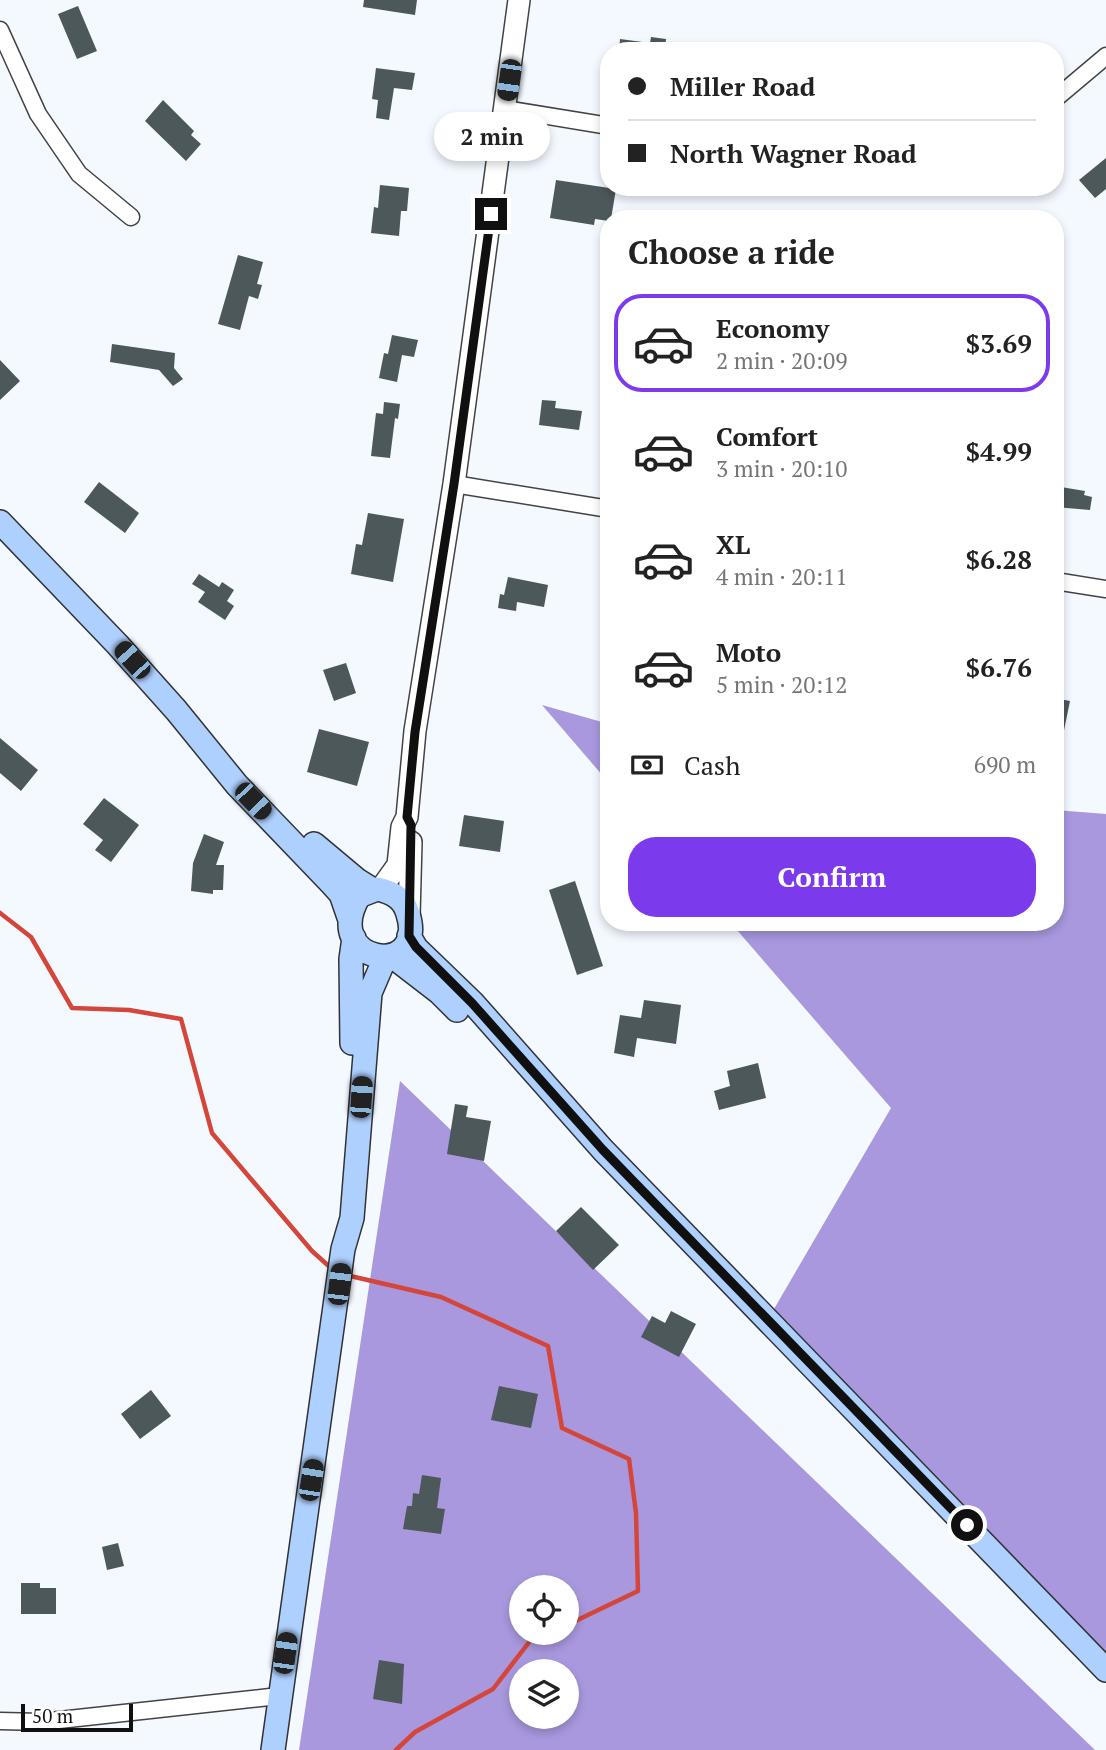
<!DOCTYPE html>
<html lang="en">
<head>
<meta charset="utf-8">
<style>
	:root { --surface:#fff; --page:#f2f2f2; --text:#222; --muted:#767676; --line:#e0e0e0; --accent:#7c3aed }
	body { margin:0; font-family:"PT Serif",serif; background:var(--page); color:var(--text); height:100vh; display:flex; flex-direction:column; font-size:26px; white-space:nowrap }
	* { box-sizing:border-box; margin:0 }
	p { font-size:23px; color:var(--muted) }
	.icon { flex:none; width:38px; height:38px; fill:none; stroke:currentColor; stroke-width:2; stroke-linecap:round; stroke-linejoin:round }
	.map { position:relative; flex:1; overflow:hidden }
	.sheet { position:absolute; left:600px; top:210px; width:464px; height:721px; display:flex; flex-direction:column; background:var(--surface); border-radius:28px; box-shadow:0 4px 10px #0003 }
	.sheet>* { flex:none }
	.top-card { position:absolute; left:600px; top:42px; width:464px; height:154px; border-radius:28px; box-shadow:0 4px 10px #0003; display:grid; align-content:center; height:154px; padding:0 28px; background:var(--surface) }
	.tools { position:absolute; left:509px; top:1575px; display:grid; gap:14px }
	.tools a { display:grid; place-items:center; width:70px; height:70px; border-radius:50%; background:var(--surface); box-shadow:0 4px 10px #0003; font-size:35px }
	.scale { position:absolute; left:21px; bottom:18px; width:112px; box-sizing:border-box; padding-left:7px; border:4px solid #101010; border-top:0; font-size:19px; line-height:24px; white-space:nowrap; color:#101010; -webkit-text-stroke:5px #fff; paint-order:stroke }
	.end { position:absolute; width:32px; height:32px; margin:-16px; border:9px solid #101010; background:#fff; box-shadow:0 0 0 4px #fff }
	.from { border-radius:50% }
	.bubble { position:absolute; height:49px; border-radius:24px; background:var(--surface); box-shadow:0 4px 10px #0003; font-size:23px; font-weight:700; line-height:49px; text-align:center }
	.car { position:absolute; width:21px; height:42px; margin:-21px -10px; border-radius:9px; box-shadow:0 0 5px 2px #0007; background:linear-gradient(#222 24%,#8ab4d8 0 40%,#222 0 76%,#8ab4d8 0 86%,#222 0) }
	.top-card b { display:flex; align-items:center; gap:24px; height:66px; font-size:26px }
	.top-card b+b { border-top:2px solid var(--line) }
	.top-card i { width:18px; height:18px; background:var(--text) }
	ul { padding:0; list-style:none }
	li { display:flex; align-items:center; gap:21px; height:98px; margin:0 14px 10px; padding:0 14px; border:4px solid transparent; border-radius:28px }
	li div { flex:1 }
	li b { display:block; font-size:26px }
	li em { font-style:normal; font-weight:700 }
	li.on { border-color:var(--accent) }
	li>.icon { width:63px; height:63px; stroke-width:1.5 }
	h2 { padding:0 28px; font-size:32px; line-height:84px }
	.pay { display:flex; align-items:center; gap:18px; height:77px; padding:0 28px; font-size:26px }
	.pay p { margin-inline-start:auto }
	.action { display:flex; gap:14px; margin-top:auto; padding:14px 28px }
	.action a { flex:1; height:80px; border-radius:28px; background:var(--accent); color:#fff; font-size:28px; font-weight:700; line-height:80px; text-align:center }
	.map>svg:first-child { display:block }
</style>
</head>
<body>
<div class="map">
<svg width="1106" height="1750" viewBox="0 0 1106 1750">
	<rect width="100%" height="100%" fill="#f3f9ff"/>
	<path fill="#a998de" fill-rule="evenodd" d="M 542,705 L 609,724 L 609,783 Z
		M 1055,810 L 1106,814 L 1106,1667 L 767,1321 L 891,1108 L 730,922 L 1055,922 Z
		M 400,1081 L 1095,1750 L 299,1750 ZM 522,1587 L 567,1587 L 567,1633 L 522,1633 ZM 522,1671 L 567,1671 L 567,1717 L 522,1717 Z"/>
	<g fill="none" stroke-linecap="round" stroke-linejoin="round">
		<path stroke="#d44639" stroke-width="4.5" d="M 0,913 L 31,937 L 72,1008 L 129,1010 L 181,1019 L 212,1133 L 312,1251 L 332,1269
			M 346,1275 L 441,1297 L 548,1346 L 562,1428 L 629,1459 L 636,1513 L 638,1591 L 567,1625
			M 396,1750 L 415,1732 L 493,1689 L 530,1641 L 549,1633"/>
	</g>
	<path fill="#4c5859" d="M 364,0 L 417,0 L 415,15 L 363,7 Z
		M 78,6 L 97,51 L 77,59 L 58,14 Z
		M 651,37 L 666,39 L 665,51 L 619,51 L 620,39 L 650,43 Z
		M 376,68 L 415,73 L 412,90 L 394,88 L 389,120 L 376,118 L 378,100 L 372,99 Z
		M 163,100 L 194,131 L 191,135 L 201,144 L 186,161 L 145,121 Z
		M 1106,158 L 1106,189 L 1095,198 L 1079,180 Z
		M 556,180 L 616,189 L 611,219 L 609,221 L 595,219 L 594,225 L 550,218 Z
		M 380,185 L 409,188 L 407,211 L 401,211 L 399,236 L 371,233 L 374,207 L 378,208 Z
		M 238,255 L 263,262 L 257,284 L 262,285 L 258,299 L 249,296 L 240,330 L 218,324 Z
		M 392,335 L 418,340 L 414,357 L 402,355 L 397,382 L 379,378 L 384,353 L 388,354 Z
		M 112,344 L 175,353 L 174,368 L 183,379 L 173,386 L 159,370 L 110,362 Z
		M 0,360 L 20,381 L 0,400 Z
		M 542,400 L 556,401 L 555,408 L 582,411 L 579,430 L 539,425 Z
		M 384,402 L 400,404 L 398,419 L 395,418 L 390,458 L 371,456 L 376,413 L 383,414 Z
		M 99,482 L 139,513 L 125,533 L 84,502 Z
		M 1055,486 L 1085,491 L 1084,495 L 1092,497 L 1090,510 L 1055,507 Z
		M 368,513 L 404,519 L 393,582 L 351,574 L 356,544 L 362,545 Z
		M 199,574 L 219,587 L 222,582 L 234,590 L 227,601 L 234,606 L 225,620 L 198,602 L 205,592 L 192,584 Z
		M 508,577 L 548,585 L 544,607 L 517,602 L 516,611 L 498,608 L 500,594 L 504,595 Z
		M 346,663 L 356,693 L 334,701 L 323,670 Z
		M 1055,698 L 1070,701 L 1061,745 L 1055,744 Z
		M 319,729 L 369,742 L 357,786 L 307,772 Z
		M 0,738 L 38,770 L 21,791 L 0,773 Z
		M 104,798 L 139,825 L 111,862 L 95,850 L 103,840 L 83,824 Z
		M 464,815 L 504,821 L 500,852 L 459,846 Z
		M 204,834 L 224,842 L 216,865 L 224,865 L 223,890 L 213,890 L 213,894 L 191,891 L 193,863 Z
		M 575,881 L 603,966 L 577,975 L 549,890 Z
		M 644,1000 L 681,1005 L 676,1044 L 637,1038 L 634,1057 L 614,1053 L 620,1015 L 641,1018 Z
		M 758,1063 L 766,1098 L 719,1110 L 714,1091 L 730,1086 L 727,1071 Z
		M 455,1104 L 468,1106 L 466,1117 L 491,1121 L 484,1161 L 447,1154 Z
		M 581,1207 L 619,1245 L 593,1270 L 556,1231 Z
		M 671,1311 L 696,1324 L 679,1357 L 641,1337 L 652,1316 L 665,1323 Z
		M 499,1386 L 538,1394 L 531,1428 L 491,1420 Z
		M 151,1390 L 171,1416 L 140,1439 L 121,1414 Z
		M 422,1475 L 441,1478 L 437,1508 L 445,1509 L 441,1534 L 403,1529 L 407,1506 L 412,1506 L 413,1493 L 419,1494 Z
		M 118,1543 L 124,1566 L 107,1570 L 102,1547 Z
		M 21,1583 L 40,1583 L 40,1588 L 56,1588 L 56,1614 L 21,1614 Z
		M 379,1660 L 404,1664 L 402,1704 L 373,1699 Z"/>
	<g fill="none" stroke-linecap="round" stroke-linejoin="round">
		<defs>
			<path id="minor" d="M 0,30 L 38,114 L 79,174 L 131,217
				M 1055,99 L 1106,56
				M 505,109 L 609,126
				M 454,484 L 609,509
				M 1055,581 L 1106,589
				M 0,1721 L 41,1722 L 279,1696"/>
			<path id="tertiary" d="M 380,890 L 398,865 L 402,827 L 407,817 L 415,731 L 454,484 L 519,0
				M 409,916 L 411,842"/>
			<path id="secondary" d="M 0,522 L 117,644 L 176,710 L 237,785 L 332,884 L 341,894 L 350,920
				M 314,844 L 357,880 L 373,890
				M 377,889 C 392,892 404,898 408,914 C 428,980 319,964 359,896 Z
				M 409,936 L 416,948 L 473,1003 L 603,1150 L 1106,1670
				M 392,956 L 440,993 L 457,1010
				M 352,1043 L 351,959 L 354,938
				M 273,1750 L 343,1249 L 352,1218 L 370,993 L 385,958"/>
		</defs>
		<use href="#minor" stroke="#434343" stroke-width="19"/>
		<use href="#tertiary" stroke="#434343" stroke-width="24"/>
		<use href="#secondary" stroke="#323232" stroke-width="26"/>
		<use href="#minor" stroke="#fff" stroke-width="16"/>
		<use href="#tertiary" stroke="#fff" stroke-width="21"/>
		<use href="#secondary" stroke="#aed0ff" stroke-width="23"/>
	</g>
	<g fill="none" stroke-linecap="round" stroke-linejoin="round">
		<path stroke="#101010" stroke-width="9" d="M 491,214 L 454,484 L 415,732 L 407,817 L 411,825 L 409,936 L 416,947 L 472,1003 L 603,1150 L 967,1525"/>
	</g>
</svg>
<div class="tools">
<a><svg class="icon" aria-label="locate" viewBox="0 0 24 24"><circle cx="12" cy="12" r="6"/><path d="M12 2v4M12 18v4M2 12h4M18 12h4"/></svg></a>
<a><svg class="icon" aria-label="layers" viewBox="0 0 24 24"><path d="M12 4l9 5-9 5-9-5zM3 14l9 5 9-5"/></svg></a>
</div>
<div class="scale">50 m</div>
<i class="end from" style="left:967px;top:1525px"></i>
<i class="end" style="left:491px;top:214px"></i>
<div class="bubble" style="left:434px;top:112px;width:116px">2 min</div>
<i class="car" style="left:509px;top:80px;rotate:188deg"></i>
<i class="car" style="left:132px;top:660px;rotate:318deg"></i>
<i class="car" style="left:253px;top:801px;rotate:136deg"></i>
<i class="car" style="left:361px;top:1097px;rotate:4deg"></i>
<i class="car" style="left:339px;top:1284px;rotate:7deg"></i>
<i class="car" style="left:311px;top:1480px;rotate:9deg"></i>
<i class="car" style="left:285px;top:1653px;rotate:8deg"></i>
<div class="top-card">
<b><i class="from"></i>Miller Road</b>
<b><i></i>North Wagner Road</b>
</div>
<section class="sheet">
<h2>Choose a ride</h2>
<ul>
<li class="on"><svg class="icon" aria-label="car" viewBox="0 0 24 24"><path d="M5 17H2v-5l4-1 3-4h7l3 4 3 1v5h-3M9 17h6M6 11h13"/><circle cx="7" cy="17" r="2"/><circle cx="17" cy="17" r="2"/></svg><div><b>Economy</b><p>2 min · 20:09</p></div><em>$3.69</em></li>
<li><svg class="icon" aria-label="car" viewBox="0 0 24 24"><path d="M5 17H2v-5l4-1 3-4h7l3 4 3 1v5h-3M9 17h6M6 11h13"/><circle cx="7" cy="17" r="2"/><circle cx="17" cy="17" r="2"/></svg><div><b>Comfort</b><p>3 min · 20:10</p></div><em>$4.99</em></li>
<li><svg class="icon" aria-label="car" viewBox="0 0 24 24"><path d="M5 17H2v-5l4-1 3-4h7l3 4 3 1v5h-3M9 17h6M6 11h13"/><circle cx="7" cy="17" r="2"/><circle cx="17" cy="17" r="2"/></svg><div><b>XL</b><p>4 min · 20:11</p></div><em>$6.28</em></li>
<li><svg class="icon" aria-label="car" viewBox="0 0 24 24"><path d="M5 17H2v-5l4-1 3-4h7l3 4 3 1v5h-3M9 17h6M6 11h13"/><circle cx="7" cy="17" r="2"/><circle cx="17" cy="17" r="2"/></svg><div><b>Moto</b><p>5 min · 20:12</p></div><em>$6.76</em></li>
</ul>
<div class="pay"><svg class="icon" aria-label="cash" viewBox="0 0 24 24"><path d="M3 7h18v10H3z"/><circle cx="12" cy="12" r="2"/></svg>Cash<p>690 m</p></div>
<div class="action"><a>Confirm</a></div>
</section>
</div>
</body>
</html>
